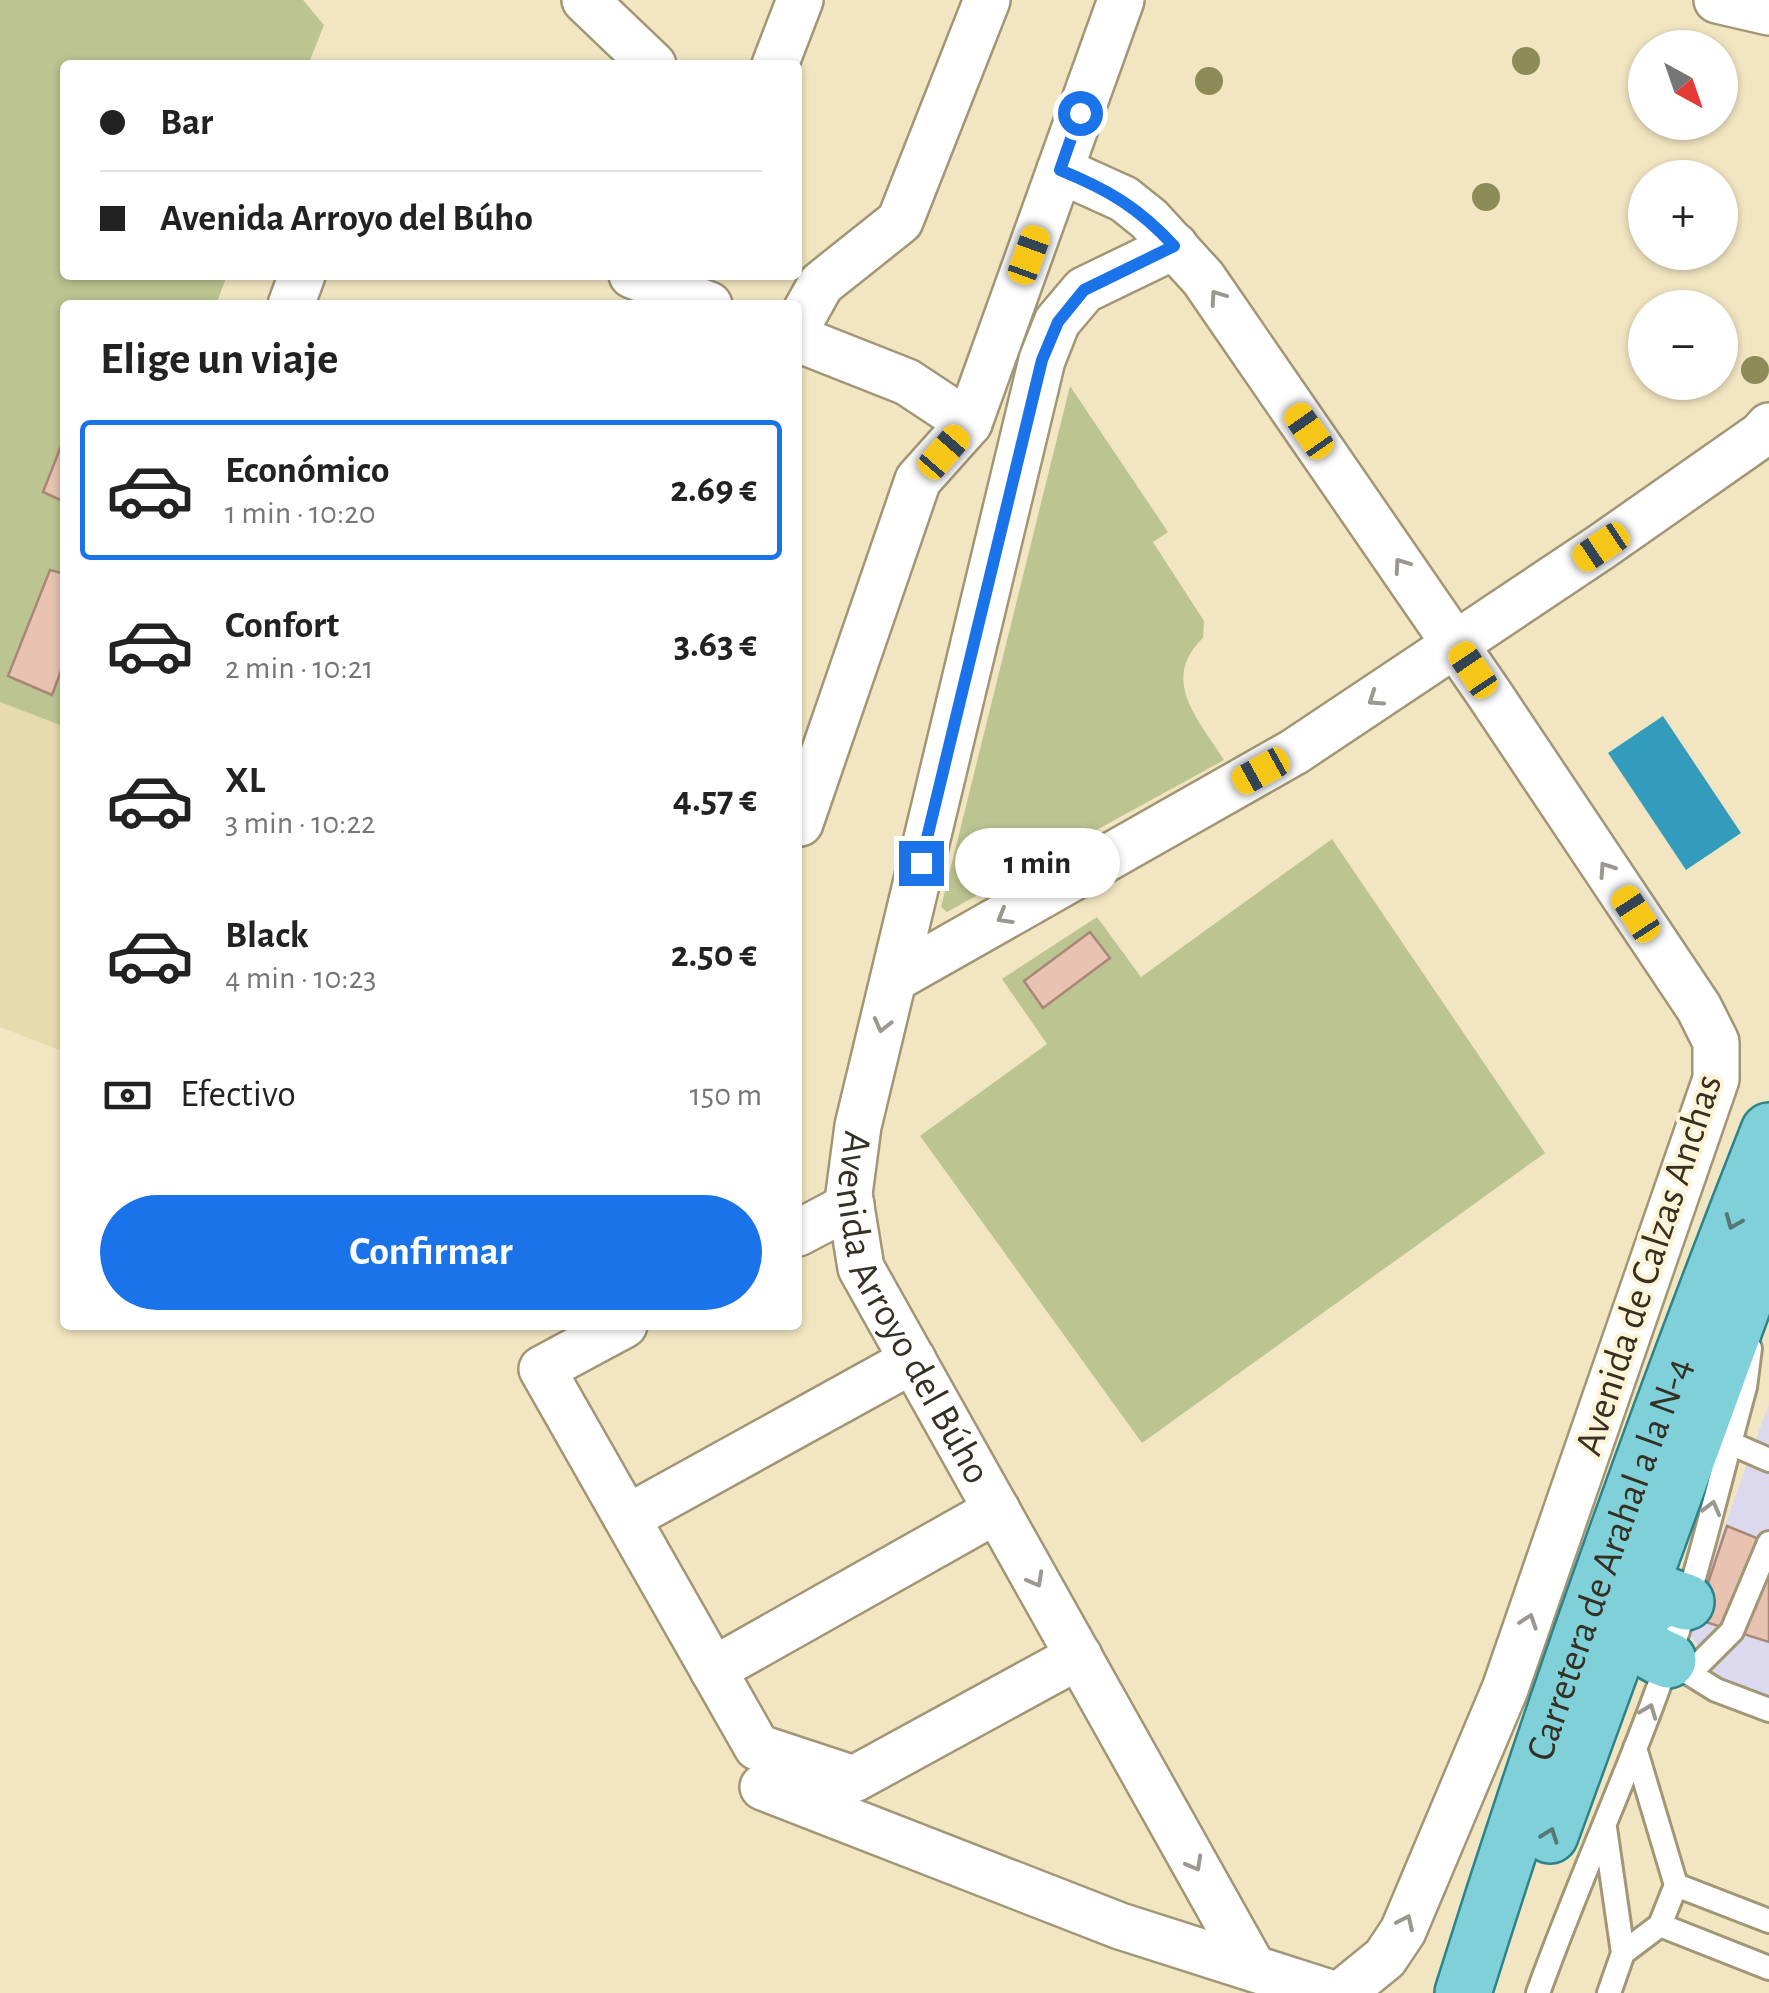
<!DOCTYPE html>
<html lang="es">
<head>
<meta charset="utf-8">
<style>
	:root { --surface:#fff; --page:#f6f6f6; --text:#222; --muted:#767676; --line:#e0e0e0; --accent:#1a73e8 }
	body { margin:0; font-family:"Alegreya Sans",sans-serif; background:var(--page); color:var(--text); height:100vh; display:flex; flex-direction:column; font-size:38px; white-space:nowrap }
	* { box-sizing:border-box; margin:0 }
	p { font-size:32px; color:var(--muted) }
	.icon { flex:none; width:55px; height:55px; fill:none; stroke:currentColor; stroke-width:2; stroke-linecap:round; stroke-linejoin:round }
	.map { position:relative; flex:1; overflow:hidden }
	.side { position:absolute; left:60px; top:300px; width:742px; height:1030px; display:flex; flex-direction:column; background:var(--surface); border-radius:10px; box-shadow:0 2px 8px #0004 }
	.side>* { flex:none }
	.banner { position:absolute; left:60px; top:60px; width:742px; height:220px; border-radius:10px; box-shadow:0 2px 8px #0004; display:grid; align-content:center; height:220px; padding:0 40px; background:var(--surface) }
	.needle { width:65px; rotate:140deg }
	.buttons { position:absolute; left:1628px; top:30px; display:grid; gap:20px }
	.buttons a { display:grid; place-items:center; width:110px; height:110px; border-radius:50%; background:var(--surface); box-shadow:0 2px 8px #0004; font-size:50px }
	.end { position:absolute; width:45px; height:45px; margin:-22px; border:12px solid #1a73e8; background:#fff; box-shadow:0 0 0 5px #fff }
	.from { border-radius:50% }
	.bubble { position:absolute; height:70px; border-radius:35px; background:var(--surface); box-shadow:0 2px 8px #0004; font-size:32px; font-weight:600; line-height:70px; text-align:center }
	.car { position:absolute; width:30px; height:60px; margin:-30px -15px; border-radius:12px; box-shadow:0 0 8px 2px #0007; background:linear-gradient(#f5c518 24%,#345 0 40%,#f5c518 0 76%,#345 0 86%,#f5c518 0) }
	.banner b { display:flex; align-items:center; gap:35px; height:95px; font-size:38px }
	.banner b+b { border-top:2px solid var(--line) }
	.banner i { width:25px; height:25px; background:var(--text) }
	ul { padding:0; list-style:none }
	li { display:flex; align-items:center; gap:30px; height:140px; margin:0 20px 15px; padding:0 20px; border:5px solid transparent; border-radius:10px }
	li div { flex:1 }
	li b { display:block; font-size:38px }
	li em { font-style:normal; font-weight:600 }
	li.current { border-color:var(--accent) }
	li>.icon { width:90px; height:90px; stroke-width:1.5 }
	h2 { padding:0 40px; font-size:45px; line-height:120px }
	.pay { display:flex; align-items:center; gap:25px; height:110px; padding:0 40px; font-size:38px }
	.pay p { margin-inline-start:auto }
	.primary-button { display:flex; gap:20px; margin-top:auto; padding:20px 40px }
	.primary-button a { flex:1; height:115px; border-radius:60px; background:var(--accent); color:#fff; font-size:40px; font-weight:600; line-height:115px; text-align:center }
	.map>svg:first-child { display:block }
</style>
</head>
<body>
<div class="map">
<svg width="1769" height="1993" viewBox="0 0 1769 1993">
	<rect width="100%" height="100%" fill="#f2e6c2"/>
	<path fill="#dcd9ef" d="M 1768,1406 L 1769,1406 L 1769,1697 L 1718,1678 L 1687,1630 Z"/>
	<path fill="#e8daaf" d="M 0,702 L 65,727 L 65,1052 L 0,1027 Z"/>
	<path fill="#bcc491" d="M 0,0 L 303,0 L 324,25 L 308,65 L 65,65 L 65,275 L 227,275 L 216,305 L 65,305 L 65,727 L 0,702 Z
		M 1070,386 L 1168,532 L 1153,542 L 1204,621 L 1203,638 C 1159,680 1199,720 1224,760 L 947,912 L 941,907 Z
		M 1332,839 L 1545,1153 L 1142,1443 L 920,1136 L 1047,1044 L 1002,979 L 1097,917 L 1141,977 Z"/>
	<path fill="#339cbc" d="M 1663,716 L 1741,833 L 1686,870 L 1608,753 Z"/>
	<path fill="#e8c3b1" stroke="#a98776" stroke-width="2.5" d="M 65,436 L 65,502 L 43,492 Z
		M 50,570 L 65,574 L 65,660 L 52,695 L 8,676 Z
		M 1090,932 L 1110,958 L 1043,1008 L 1024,981 Z
		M 1727,1526 L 1769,1543 L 1769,1642 L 1696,1619 Z"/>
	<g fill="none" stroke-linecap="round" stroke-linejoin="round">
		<defs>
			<path id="lane" d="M 1730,1443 L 1769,1460
				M 1679,1667 L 1716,1690 L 1769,1710
				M 1690,1673 L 1732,1631 L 1769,1543
				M 1605,1828 L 1623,1953 L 1609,1993
				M 1676,1885 L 1769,1921
				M 1660,1925 L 1769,1968
				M 1623,1953 L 1660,1925 L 1676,1885 L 1635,1748
				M 1538,1993 C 1581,1873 1636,1758 1676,1637 C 1703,1555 1722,1470 1745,1387 L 1750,1348"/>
			<g id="street">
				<path d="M 585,0 L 653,65"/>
				<path d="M 1717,0 L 1769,12"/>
				<path d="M 775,65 L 800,0"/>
				<path d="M 1060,170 L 1124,199 L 1149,219 L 1203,278 L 1490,695 L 1699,1008 L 1716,1042 L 1716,1079 L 1505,1689 L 1403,1931 L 1385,1958 L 1342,1993"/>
				<path id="s1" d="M 1175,246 L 1084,290 L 1057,322 L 1042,360 L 858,1126 L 849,1194 L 861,1268 L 1252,1966"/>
				<path d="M 632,275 L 709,305"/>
				<path d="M 291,305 L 302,275"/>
				<path d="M 798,325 L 821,284 L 900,221 L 987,0"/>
				<path d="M 798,339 L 907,382 L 969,423"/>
				<path d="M 798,822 L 800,823 L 918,480 L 969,423 L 1121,0"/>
				<path d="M 894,979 L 1294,752 L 1601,547 L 1761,435 L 1769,426"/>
				<path d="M 798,1233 L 851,1205"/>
				<path d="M 624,1325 L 542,1369 L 757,1747 L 854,1779 L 1079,1656"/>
				<path d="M 627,1518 L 913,1360"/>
				<path d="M 713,1670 L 997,1510"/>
				<path d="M 763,1787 L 1120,1926 L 1330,1993"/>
			</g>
			<g id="primary">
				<path d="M 1617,1594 C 1634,1624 1632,1648 1668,1660"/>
				<path d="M 1610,1629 L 1668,1596 L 1686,1602"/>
				<path d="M 1550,1835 L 1769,1233"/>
				<path id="s2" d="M 1463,1993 C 1554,1702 1657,1415 1769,1131"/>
			</g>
		</defs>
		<use href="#lane" stroke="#a19675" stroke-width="28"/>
		<use href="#street" stroke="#a19675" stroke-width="50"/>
		<use href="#primary" stroke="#2d8389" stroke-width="60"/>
		<use href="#lane" stroke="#fff" stroke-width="22"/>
		<use href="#street" stroke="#fff" stroke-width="45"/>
		<use href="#primary" stroke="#7fd0d9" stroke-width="55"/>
	</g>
	<g fill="#8d8b57">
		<circle cx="1526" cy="61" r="14"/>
		<circle cx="1209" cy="81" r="14"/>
		<circle cx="1486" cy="197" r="14"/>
		<circle cx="1755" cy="370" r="14"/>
	</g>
	<defs><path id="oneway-chevron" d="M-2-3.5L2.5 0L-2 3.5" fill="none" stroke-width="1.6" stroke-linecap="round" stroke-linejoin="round" transform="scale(2.5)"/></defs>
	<g stroke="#9a9890">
		<use href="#oneway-chevron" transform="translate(1217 297) rotate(-125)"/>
		<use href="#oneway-chevron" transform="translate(1401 565) rotate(-125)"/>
		<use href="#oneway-chevron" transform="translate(1375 699) rotate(146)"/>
		<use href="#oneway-chevron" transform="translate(1606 869) rotate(-124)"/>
		<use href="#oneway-chevron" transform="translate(1004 917) rotate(150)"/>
		<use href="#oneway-chevron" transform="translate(882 1025) rotate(104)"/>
		<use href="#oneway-chevron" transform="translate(1712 1508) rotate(-75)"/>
		<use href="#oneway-chevron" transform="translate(1036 1580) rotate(61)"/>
		<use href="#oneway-chevron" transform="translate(1529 1621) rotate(-71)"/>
		<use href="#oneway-chevron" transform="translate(1649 1711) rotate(-69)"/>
		<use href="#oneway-chevron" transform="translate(1195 1864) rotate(61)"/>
		<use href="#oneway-chevron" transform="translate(1406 1922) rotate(-65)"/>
	</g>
	<g stroke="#567874">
		<use href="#oneway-chevron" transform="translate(1733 1222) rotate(112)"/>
		<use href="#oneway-chevron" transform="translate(1550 1835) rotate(-70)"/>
	</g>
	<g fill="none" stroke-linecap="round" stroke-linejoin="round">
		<path stroke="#1a73e8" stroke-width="12" d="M 921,863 L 1042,360 L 1058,322 L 1084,290 L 1174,246 C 1139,208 1109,190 1060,170 L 1080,113"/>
	</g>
	<g text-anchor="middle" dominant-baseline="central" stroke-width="8" stroke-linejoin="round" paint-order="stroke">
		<g font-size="40" fill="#353022" stroke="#fdf3d7">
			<text transform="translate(1649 1265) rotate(-72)">Avenida de Calzas Anchas</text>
			<text stroke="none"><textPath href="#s1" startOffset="1168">Avenida Arroyo del Búho</textPath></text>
			<text stroke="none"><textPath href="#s2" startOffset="458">Carretera de Arahal a la N-4</textPath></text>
		</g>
	</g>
</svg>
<div class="buttons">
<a><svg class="needle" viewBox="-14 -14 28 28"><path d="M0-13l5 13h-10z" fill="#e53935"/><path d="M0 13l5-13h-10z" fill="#767676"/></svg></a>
<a>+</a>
<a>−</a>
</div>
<i class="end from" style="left:1080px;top:113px"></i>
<i class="end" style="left:921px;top:863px"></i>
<div class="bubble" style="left:955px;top:828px;width:165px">1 min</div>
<i class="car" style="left:1029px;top:255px;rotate:20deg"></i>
<i class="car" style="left:1309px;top:431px;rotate:325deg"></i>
<i class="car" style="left:944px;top:452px;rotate:41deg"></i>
<i class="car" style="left:1601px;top:547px;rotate:236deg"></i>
<i class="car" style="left:1473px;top:670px;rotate:326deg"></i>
<i class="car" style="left:1261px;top:771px;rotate:241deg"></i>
<i class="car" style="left:1636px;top:914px;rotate:327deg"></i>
<div class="banner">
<b><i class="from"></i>Bar</b>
<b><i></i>Avenida Arroyo del Búho</b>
</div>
<section class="side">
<h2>Elige un viaje</h2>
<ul>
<li class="current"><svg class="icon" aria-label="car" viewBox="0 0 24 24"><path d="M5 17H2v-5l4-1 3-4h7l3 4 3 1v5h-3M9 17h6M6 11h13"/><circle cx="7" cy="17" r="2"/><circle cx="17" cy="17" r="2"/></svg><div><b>Económico</b><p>1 min · 10:20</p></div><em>2.69 €</em></li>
<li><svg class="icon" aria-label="car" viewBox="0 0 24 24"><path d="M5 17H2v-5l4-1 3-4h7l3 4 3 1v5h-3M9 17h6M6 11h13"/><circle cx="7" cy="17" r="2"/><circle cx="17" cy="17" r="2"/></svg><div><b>Confort</b><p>2 min · 10:21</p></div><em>3.63 €</em></li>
<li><svg class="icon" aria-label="car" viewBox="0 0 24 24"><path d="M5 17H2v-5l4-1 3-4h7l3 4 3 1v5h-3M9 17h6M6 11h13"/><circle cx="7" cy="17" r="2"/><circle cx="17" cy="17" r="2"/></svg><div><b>XL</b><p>3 min · 10:22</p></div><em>4.57 €</em></li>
<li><svg class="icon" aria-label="car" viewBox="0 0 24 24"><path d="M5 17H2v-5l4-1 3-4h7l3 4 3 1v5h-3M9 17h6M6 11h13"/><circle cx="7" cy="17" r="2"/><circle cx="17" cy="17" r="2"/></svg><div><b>Black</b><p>4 min · 10:23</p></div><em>2.50 €</em></li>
</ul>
<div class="pay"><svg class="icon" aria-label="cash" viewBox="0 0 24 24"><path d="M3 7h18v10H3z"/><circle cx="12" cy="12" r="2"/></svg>Efectivo<p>150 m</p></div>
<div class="primary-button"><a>Confirmar</a></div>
</section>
</div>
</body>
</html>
